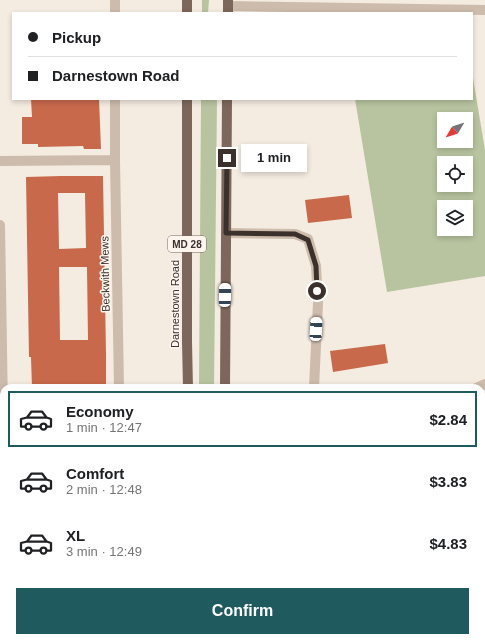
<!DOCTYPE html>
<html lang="en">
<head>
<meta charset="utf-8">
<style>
	:root { --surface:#fff; --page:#f6f6f6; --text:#202124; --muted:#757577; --line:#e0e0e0; --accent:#1f5a5e }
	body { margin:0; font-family:Helvetica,sans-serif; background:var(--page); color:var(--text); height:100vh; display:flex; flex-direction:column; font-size:15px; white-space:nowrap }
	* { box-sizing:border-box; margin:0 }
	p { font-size:13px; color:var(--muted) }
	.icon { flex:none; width:22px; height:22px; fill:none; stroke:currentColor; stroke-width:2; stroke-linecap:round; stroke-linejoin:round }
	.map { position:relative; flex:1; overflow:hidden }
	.side { position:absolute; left:0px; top:384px; width:485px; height:258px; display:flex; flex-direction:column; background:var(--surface); border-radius:12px 12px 0 0; box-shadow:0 2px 6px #0003 }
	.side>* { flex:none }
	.banner { position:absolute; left:12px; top:12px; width:461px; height:88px; border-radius:0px; box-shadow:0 2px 6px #0003; display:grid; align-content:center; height:88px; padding:0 16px; background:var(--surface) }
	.needle { width:26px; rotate:231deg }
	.tools { position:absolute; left:437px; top:112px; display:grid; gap:8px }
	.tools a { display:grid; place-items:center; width:36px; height:36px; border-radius:0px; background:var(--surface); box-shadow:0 2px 6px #0003; font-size:20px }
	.end { position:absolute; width:18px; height:18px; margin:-9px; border:5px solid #3b302b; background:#fff; box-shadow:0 0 0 2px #fff }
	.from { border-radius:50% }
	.bubble { position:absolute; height:28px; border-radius:0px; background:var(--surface); box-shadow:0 2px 6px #0003; font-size:13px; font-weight:700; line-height:28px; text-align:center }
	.car { position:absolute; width:12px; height:24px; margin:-12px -6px; border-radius:5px; box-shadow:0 0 3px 1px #0007; background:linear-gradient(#fff 24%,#345 0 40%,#fff 0 76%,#345 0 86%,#fff 0) }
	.banner b { display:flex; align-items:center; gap:14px; height:38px; font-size:15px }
	.banner b+b { border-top:1px solid var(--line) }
	.banner i { width:10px; height:10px; background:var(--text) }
	ul { padding:7px 0 0; list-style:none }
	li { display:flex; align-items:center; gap:12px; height:56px; margin:0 8px 6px; padding:0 8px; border:2px solid transparent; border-radius:0px }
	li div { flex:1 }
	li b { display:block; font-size:15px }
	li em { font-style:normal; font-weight:700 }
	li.active { border-color:var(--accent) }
	li>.icon { width:36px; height:36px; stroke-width:1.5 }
	.primary-button { display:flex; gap:8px; margin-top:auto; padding:8px 16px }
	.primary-button a { flex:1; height:46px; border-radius:0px; background:var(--accent); color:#fff; font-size:16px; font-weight:700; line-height:46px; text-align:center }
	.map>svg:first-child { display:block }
</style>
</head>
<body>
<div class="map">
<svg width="485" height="642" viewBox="0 0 485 642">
	<rect width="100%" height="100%" fill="#f4ebe1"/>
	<path fill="#b8c4a0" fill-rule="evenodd" d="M 202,0 L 209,0 L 208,13 L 202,13 Z
		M 472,72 L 485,150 L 485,276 L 387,292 L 355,99 L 472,99 ZM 444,119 L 466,119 L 466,141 L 444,141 ZM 444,163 L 466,163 L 466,185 L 444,185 ZM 444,207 L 466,207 L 466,229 L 444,229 Z
		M 201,99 L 217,99 L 214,388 L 199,388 Z"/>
	<path fill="#c8694b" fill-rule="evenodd" d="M 31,99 L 99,99 L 101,149 L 84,149 L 83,146 L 38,147 L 38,144 L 22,144 L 22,117 L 32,117 Z
		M 61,176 L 103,176 L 106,355 L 106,388 L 32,388 L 31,357 L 29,357 L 26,177 ZM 58,193 L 85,193 L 86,248 L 59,249 ZM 59,267 L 87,267 L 88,340 L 60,340 Z
		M 349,195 L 352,218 L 308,223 L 305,200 Z
		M 385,344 L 388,363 L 333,372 L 330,351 Z"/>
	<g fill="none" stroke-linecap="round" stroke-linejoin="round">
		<path stroke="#cdbbac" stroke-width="10" d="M 228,6 L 485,10
			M 115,13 L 115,0
			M 115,99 L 115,160 L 119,388
			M 0,161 L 115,160
			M 0,225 L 4,473
			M 226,233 L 295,234 L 308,239 L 316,266 L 318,303 L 314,388
			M 476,388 L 485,384
			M 0,596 L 4,596
			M 481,619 L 485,617
			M 7,638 L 7,642
			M 126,638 L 126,642
			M 331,638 L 337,642
			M 436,638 L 438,642
			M 251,642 L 316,638
			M 410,642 L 422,638"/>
		<path stroke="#7d675c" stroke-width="10" d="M 187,13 L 187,0
			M 228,13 L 228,0
			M 187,99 L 187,342 L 188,388
			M 225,388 L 227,99
			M 199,638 L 200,642
			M 238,638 L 238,642"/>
	</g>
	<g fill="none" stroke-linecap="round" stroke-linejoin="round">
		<path stroke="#3b302b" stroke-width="5" d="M 227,158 L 226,233 L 295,234 L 308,240 L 316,266 L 317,291"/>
	</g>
	<g text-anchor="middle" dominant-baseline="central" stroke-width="3" stroke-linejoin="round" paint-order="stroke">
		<rect fill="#fbf5ee" stroke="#756b66" stroke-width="1" x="168" y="236" width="38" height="16" rx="3"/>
		<g font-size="10" font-weight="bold" fill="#3b302b">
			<text x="187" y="244">MD 28</text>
		</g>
		<g font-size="11" fill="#3b302b" stroke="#fbf5ee">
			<text transform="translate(105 274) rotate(-91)">Beckwith Mews</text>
			<text transform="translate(175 304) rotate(-90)">Darnestown Road</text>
		</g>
	</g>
</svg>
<div class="tools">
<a><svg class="needle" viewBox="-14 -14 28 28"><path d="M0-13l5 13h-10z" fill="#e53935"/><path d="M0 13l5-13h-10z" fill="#757577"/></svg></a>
<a><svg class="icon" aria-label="locate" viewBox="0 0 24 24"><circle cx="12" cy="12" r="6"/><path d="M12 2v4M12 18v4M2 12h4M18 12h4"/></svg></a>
<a><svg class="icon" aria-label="layers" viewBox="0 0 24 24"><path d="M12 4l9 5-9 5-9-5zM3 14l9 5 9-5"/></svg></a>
</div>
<i class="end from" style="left:317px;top:291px"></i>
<i class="end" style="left:227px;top:158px"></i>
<div class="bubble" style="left:241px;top:144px;width:66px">1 min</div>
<i class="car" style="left:225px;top:295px;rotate:1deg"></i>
<i class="car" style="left:316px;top:329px;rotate:3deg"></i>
<div class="banner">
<b><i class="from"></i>Pickup</b>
<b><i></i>Darnestown Road</b>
</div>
<section class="side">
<ul>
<li class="active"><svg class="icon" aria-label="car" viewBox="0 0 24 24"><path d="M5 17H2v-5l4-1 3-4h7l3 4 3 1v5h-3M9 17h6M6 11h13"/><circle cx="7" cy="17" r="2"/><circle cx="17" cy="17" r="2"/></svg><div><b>Economy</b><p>1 min · 12:47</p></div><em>$2.84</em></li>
<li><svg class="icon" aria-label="car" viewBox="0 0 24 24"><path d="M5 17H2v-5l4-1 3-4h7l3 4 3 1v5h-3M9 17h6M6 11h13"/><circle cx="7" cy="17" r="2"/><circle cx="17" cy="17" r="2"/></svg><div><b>Comfort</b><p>2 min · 12:48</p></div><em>$3.83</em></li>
<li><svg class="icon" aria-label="car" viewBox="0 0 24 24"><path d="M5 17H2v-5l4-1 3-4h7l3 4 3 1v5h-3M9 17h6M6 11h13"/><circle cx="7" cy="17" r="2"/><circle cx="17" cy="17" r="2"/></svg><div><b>XL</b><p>3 min · 12:49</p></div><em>$4.83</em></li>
</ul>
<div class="primary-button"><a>Confirm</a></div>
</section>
</div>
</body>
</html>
